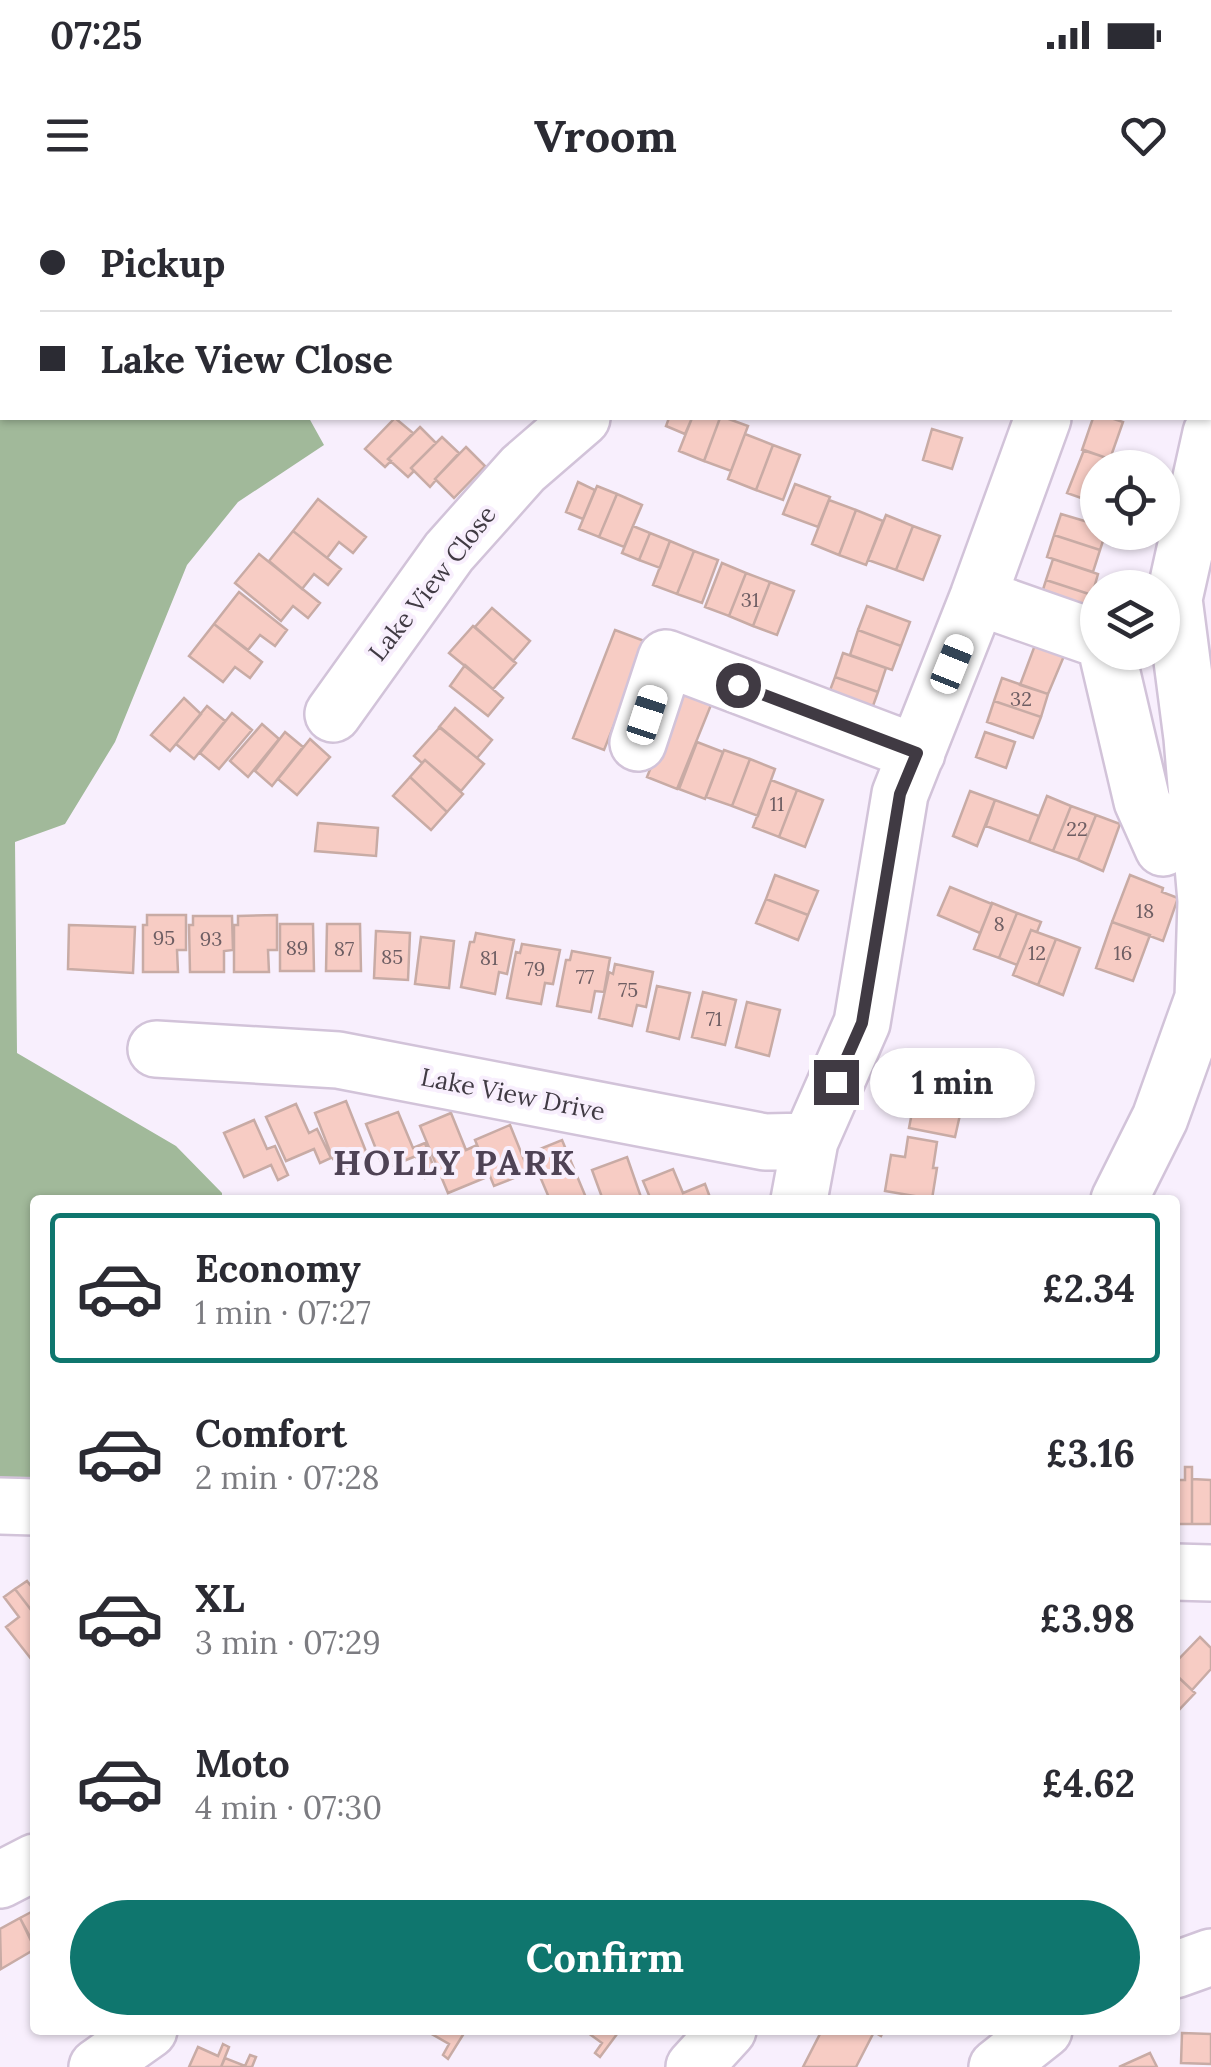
<!DOCTYPE html>
<html lang="en">
<head>
<meta charset="utf-8">
<style>
	:root { --surface:#fff; --page:#f2f2f3; --text:#2b2b33; --muted:#7c7c81; --line:#e1e1e2; --accent:#0f766e }
	body { margin:0; font-family:Lora,serif; background:var(--page); color:var(--text); height:100vh; display:flex; flex-direction:column; font-size:38px; white-space:nowrap }
	* { box-sizing:border-box; margin:0 }
	p { font-size:32px; color:var(--muted) }
	.icon { flex:none; width:55px; height:55px; fill:none; stroke:currentColor; stroke-width:2; stroke-linecap:round; stroke-linejoin:round }
	.map { position:relative; flex:1; overflow:hidden }
	.side { position:absolute; left:30px; top:995px; width:1150px; height:840px; display:flex; flex-direction:column; background:var(--surface); border-radius:10px; box-shadow:0 2px 8px #0004 }
	.side>* { flex:none }
	.guide { position:absolute; left:0px; top:0px; width:1212px; height:220px; box-shadow:0 2px 8px #0004; display:grid; align-content:center; height:220px; padding:0 40px; background:var(--surface) }
	.controls { position:absolute; left:1080px; top:250px; display:grid; gap:20px }
	.controls a { display:grid; place-items:center; width:100px; height:100px; border-radius:50%; background:var(--surface); box-shadow:0 2px 8px #0004; font-size:50px }
	.end { position:absolute; width:45px; height:45px; margin:-22px; border:12px solid #403a43; background:#fff; box-shadow:0 0 0 5px #fff }
	.from { border-radius:50% }
	.bubble { position:absolute; height:70px; border-radius:35px; background:var(--surface); box-shadow:0 2px 8px #0004; font-size:32px; font-weight:700; line-height:70px; text-align:center }
	.car { position:absolute; width:30px; height:60px; margin:-30px -15px; border-radius:12px; box-shadow:0 0 8px 2px #0007; background:linear-gradient(#fff 24%,#345 0 40%,#fff 0 76%,#345 0 86%,#fff 0) }
	.guide b { display:flex; align-items:center; gap:35px; height:95px; font-size:38px }
	.guide b+b { border-top:2px solid var(--line) }
	.guide i { width:25px; height:25px; background:var(--text) }
	ul { padding:18px 0 0; list-style:none }
	li { display:flex; align-items:center; gap:30px; height:150px; margin:0 20px 15px; padding:0 20px; border:5px solid transparent; border-radius:10px }
	li div { flex:1 }
	li b { display:block; font-size:38px }
	li em { font-style:normal; font-weight:700 }
	li.selected { border-color:var(--accent) }
	li>.icon { width:90px; height:90px; stroke-width:1.5 }
	.action { display:flex; gap:20px; margin-top:auto; padding:20px 40px }
	.action a { flex:1; height:115px; border-radius:60px; background:var(--accent); color:#fff; font-size:40px; font-weight:700; line-height:115px; text-align:center }
	.status { display:flex; justify-content:space-between; align-items:center; height:70px; padding:0 50px; background:var(--surface); direction:ltr }
	.status svg { height:28px; fill:currentColor }
	header { display:flex; justify-content:space-between; align-items:center; height:130px; padding:0 40px; background:var(--surface); font-size:45px; font-weight:700 }
	.map>svg:first-child { display:block }
</style>
</head>
<body>
<div class="status"><b>07:25</b><svg viewBox="0 0 49 12"><path d="M0 12V9h3v3zM5 12V6h3v6zM10 12V3h3v9zM15 12V0h3v12zM26 1h20v11H26zM47 4h2v5h-2z"/></svg></div>
<header><svg class="icon" aria-label="menu" viewBox="0 0 24 24"><path d="M4 6h16M4 12h16M4 18h16"/></svg>Vroom<svg class="icon" aria-label="heart" viewBox="0 0 24 24"><path d="M12 20l-8-8c-3-5 5-10 8-4 3-6 11-1 8 4z"/></svg></header>
<div class="map">
<svg width="1211" height="1867" viewBox="0 0 1211 1867">
	<rect width="100%" height="100%" fill="#f8effd"/>
	<path fill="#a1b99a" d="M 2,163 L 2,218 L 309,218 L 324,245 L 238,302 L 187,365 L 115,542 L 65,624 L 15,642 L 17,853 L 176,946 L 222,993 L 222,1000 L 35,1000 L 35,1293 L 0,1292 L 0,164 Z"/>
	<path fill="#f7ccc4" stroke="#c8aba5" stroke-width="2.5" d="M 395,218 L 413,233 L 388,259 L 391,261 L 385,267 L 365,249 Z
		M 669,218 L 692,218 L 685,234 L 666,226 Z
		M 692,218 L 720,218 L 704,261 L 679,251 Z
		M 720,218 L 726,218 L 748,226 L 731,271 L 704,261 Z
		M 1093,218 L 1111,218 L 1123,222 L 1110,259 L 1082,250 Z
		M 420,227 L 436,243 L 411,268 L 414,271 L 408,277 L 388,259 Z
		M 932,229 L 962,238 L 952,269 L 923,260 Z
		M 745,234 L 773,245 L 756,290 L 728,279 Z
		M 442,237 L 459,253 L 435,279 L 436,280 L 430,287 L 411,268 Z
		M 773,245 L 800,255 L 783,300 L 756,290 Z
		M 466,247 L 485,266 L 454,298 L 435,279 Z
		M 1084,250 L 1115,261 L 1112,268 L 1098,268 L 1098,304 L 1067,293 Z
		M 578,282 L 595,290 L 583,319 L 566,312 Z
		M 795,284 L 830,297 L 818,327 L 783,314 Z
		M 597,286 L 617,294 L 599,337 L 579,329 Z
		M 617,294 L 642,305 L 624,347 L 599,337 Z
		M 318,299 L 366,337 L 353,353 L 339,342 L 327,358 L 293,331 Z
		M 829,300 L 856,310 L 839,355 L 812,344 Z
		M 856,310 L 883,321 L 866,365 L 839,355 Z
		M 1061,314 L 1098,325 L 1098,332 L 1106,332 L 1100,350 L 1054,335 Z
		M 886,315 L 913,326 L 896,370 L 868,360 Z
		M 633,326 L 650,333 L 639,360 L 622,353 Z
		M 913,326 L 940,336 L 923,380 L 896,370 Z
		M 293,331 L 341,369 L 328,385 L 314,374 L 302,389 L 269,361 Z
		M 650,333 L 670,341 L 660,368 L 639,360 Z
		M 1054,335 L 1100,350 L 1093,372 L 1047,357 Z
		M 670,341 L 694,351 L 677,394 L 653,385 Z
		M 694,351 L 718,360 L 702,403 L 677,394 Z
		M 259,354 L 320,403 L 308,418 L 293,406 L 281,421 L 235,383 Z
		M 1053,359 L 1098,374 L 1092,395 L 1046,380 Z
		M 722,363 L 746,373 L 729,416 L 705,407 Z
		M 746,373 L 770,382 L 753,426 L 729,416 Z
		M 1046,380 L 1092,395 L 1085,417 L 1039,402 Z
		M 770,382 L 794,391 L 777,435 L 753,426 Z
		M 239,392 L 287,430 L 275,446 L 260,435 L 248,450 L 214,424 Z
		M 867,406 L 910,422 L 901,446 L 858,430 Z
		M 492,408 L 530,441 L 513,461 L 475,427 Z
		M 214,424 L 262,462 L 250,478 L 235,467 L 223,482 L 189,456 Z
		M 473,426 L 516,463 L 493,489 L 449,453 Z
		M 615,430 L 647,442 L 604,550 L 573,538 Z
		M 858,430 L 901,446 L 892,470 L 850,455 Z
		M 1035,445 L 1064,456 L 1048,494 L 1020,485 Z
		M 843,453 L 886,468 L 878,492 L 835,477 Z
		M 465,465 L 503,498 L 488,516 L 450,486 Z
		M 835,477 L 878,492 L 869,517 L 826,501 Z
		M 1002,478 L 1048,494 L 1041,517 L 994,501 Z
		M 683,488 L 713,500 L 677,589 L 647,577 Z
		M 184,498 L 201,514 L 170,551 L 151,535 Z
		M 994,501 L 1041,517 L 1033,538 L 987,522 Z
		M 207,506 L 225,521 L 194,559 L 176,544 Z
		M 455,508 L 492,540 L 477,558 L 439,527 Z
		M 232,513 L 252,530 L 219,569 L 200,553 Z
		M 262,524 L 279,539 L 248,577 L 230,561 Z
		M 440,527 L 484,564 L 461,591 L 425,560 L 422,563 L 414,556 Z
		M 285,532 L 303,547 L 272,586 L 255,571 Z
		M 985,532 L 1015,542 L 1006,568 L 976,557 Z
		M 310,539 L 330,557 L 297,595 L 278,579 Z
		M 697,542 L 723,552 L 705,599 L 679,589 Z
		M 724,550 L 750,559 L 732,606 L 706,597 Z
		M 750,559 L 775,569 L 758,616 L 732,606 Z
		M 425,560 L 463,594 L 447,612 L 410,577 Z
		M 410,577 L 447,612 L 431,630 L 393,596 Z
		M 771,580 L 797,590 L 779,637 L 753,627 Z
		M 797,590 L 823,600 L 805,647 L 779,637 Z
		M 970,591 L 995,600 L 977,646 L 953,636 Z
		M 1047,596 L 1071,606 L 1053,651 L 1029,642 Z
		M 995,600 L 1039,616 L 1029,642 L 986,626 Z
		M 1071,606 L 1096,615 L 1078,660 L 1053,651 Z
		M 1096,615 L 1120,624 L 1103,671 L 1078,660 Z
		M 318,623 L 378,628 L 376,656 L 315,651 Z
		M 775,675 L 818,691 L 808,715 L 766,699 Z
		M 1130,675 L 1163,688 L 1162,692 L 1178,698 L 1163,741 L 1112,722 Z
		M 950,687 L 992,704 L 980,733 L 938,715 Z
		M 766,699 L 808,715 L 798,740 L 756,723 Z
		M 992,703 L 1017,713 L 999,758 L 974,749 Z
		M 1017,713 L 1041,722 L 1037,732 L 1031,730 L 1017,765 L 999,758 Z
		M 147,715 L 186,715 L 186,750 L 177,750 L 178,772 L 143,772 L 143,725 L 147,725 Z
		M 277,715 L 277,750 L 268,750 L 269,772 L 234,772 L 234,725 L 238,725 L 238,716 Z
		M 193,716 L 232,716 L 233,750 L 224,751 L 224,772 L 190,772 L 189,725 L 193,725 Z
		M 1112,722 L 1150,735 L 1133,781 L 1096,768 Z
		M 280,724 L 313,724 L 314,771 L 280,771 Z
		M 327,724 L 360,724 L 361,771 L 326,771 Z
		M 69,725 L 135,727 L 133,773 L 68,769 Z
		M 1031,730 L 1056,739 L 1038,785 L 1013,775 Z
		M 376,731 L 410,733 L 408,780 L 374,778 Z
		M 476,733 L 514,740 L 507,774 L 499,772 L 495,794 L 461,787 L 470,742 L 474,742 Z
		M 421,737 L 454,741 L 449,788 L 415,784 Z
		M 1056,739 L 1080,748 L 1063,795 L 1038,785 Z
		M 522,744 L 560,750 L 553,784 L 545,783 L 541,804 L 507,798 L 516,752 L 520,753 Z
		M 572,751 L 610,758 L 604,792 L 595,791 L 591,812 L 557,806 L 566,760 L 570,760 Z
		M 615,764 L 653,772 L 646,807 L 637,805 L 632,826 L 599,818 L 609,772 L 613,774 Z
		M 657,786 L 690,793 L 679,839 L 647,831 Z
		M 703,792 L 736,800 L 725,845 L 692,837 Z
		M 747,802 L 780,810 L 769,856 L 736,847 Z
		M 934,874 L 963,880 L 958,905 L 962,906 L 955,937 L 909,928 L 916,892 L 930,894 Z
		M 346,901 L 369,959 L 341,970 L 336,958 L 333,959 L 315,913 Z
		M 296,904 L 309,933 L 317,929 L 331,958 L 320,963 L 314,949 L 286,961 L 266,917 Z
		M 398,912 L 413,948 L 425,943 L 436,974 L 425,978 L 416,956 L 384,969 L 366,924 Z
		M 451,913 L 466,950 L 475,946 L 487,977 L 448,993 L 420,926 Z
		M 254,920 L 267,949 L 275,946 L 288,975 L 278,980 L 271,965 L 244,977 L 224,933 Z
		M 510,925 L 529,972 L 494,986 L 475,940 Z
		M 908,937 L 937,942 L 933,968 L 937,968 L 932,999 L 885,991 L 891,955 L 905,957 Z
		M 562,940 L 587,1000 L 550,1000 L 530,953 Z
		M 627,957 L 642,1000 L 603,1000 L 592,970 Z
		M 673,969 L 683,993 L 705,984 L 711,1000 L 651,1000 L 643,981 Z
		M 1185,1267 L 1192,1267 L 1192,1324 L 1175,1324 L 1175,1280 L 1185,1280 Z
		M 1192,1279 L 1211,1280 L 1211,1324 L 1192,1324 Z
		M 27,1381 L 35,1391 L 35,1415 L 15,1389 Z
		M 15,1389 L 35,1415 L 35,1464 L 6,1427 L 19,1417 L 4,1397 Z
		M 1200,1437 L 1211,1448 L 1211,1469 L 1192,1490 L 1175,1474 L 1175,1463 Z
		M 1175,1474 L 1195,1493 L 1175,1514 Z
		M 35,1710 L 35,1746 L 20,1718 Z
		M 20,1718 L 35,1749 L 1,1769 L 0,1729 Z
		M 432,1830 L 466,1830 L 448,1859 L 443,1855 L 449,1844 L 430,1833 Z
		M 584,1830 L 620,1830 L 600,1857 L 595,1853 L 602,1843 Z
		M 822,1830 L 884,1830 L 881,1836 L 874,1832 L 856,1867 L 803,1867 Z
		M 1182,1833 L 1211,1834 L 1211,1864 L 1181,1863 Z
		M 223,1844 L 229,1847 L 221,1867 L 189,1867 L 198,1847 L 218,1856 Z
		M 1150,1853 L 1157,1867 L 1119,1867 Z
		M 250,1855 L 256,1857 L 252,1867 L 221,1867 L 225,1858 L 245,1866 Z"/>
	<g fill="none" stroke-linecap="round" stroke-linejoin="round">
		<defs>
			<path id="minor" d="M 503,0 L 507,2
				M 978,397 L 1098,439
				M 1107,452 L 1142,601 L 1163,648
				M 333,514 L 449,352 L 523,269 L 582,218
				M 638,543 L 666,458 L 917,553
				M 156,849 L 338,860 L 765,942 L 810,941
				M 799,1000 L 810,941 L 862,823 L 900,594 L 978,397 L 1043,218
				M 1119,1000 L 1160,918 L 1203,798 L 1206,701 L 1192,538 L 1174,399 L 1211,233
				M 0,1306 L 35,1307
				M 1175,1372 L 1211,1373
				M 0,1680 L 35,1662
				M 1175,1770 L 1211,1757
				M 97,1867 L 149,1830
				M 694,1867 L 728,1830
				M 997,1867 L 1044,1830"/>
		</defs>
		<use href="#minor" stroke="#d2c3d9" stroke-width="60"/>
		<use href="#minor" stroke="#fff" stroke-width="55"/>
	</g>
	<g fill="none" stroke-linecap="round" stroke-linejoin="round">
		<path stroke="#403a43" stroke-width="12" d="M 738,485 L 917,553 L 900,594 L 862,823 L 836,882"/>
	</g>
	<g text-anchor="middle" dominant-baseline="central" stroke-width="8" stroke-linejoin="round" paint-order="stroke">
		<g font-size="20" fill="#6e5e63">
			<text x="750" y="399">31</text>
			<text x="1021" y="498">32</text>
			<text x="777" y="603">11</text>
			<text x="1077" y="628">22</text>
			<text x="1145" y="710">18</text>
			<text x="999" y="723">8</text>
			<text x="164" y="737">95</text>
			<text x="211" y="738">93</text>
			<text x="297" y="747">89</text>
			<text x="344" y="748">87</text>
			<text x="1037" y="752">12</text>
			<text x="1123" y="752">16</text>
			<text x="392" y="756">85</text>
			<text x="489" y="757">81</text>
			<text x="535" y="768">79</text>
			<text x="585" y="776">77</text>
			<text x="628" y="789">75</text>
			<text x="714" y="818">71</text>
		</g>
		<g font-size="25" fill="#403a43" stroke="#f8effd">
			<text transform="translate(432 383) rotate(-52)">Lake View Close</text>
			<text transform="translate(513 894) rotate(11)">Lake View Drive</text>
		</g>
		<g font-size="35" font-weight="bold" letter-spacing="2.5" fill="#4f4355" stroke="#f8effd">
			<text x="455" y="962">HOLLY PARK</text>
		</g>
	</g>
</svg>
<div class="controls">
<a><svg class="icon" aria-label="locate" viewBox="0 0 24 24"><circle cx="12" cy="12" r="6"/><path d="M12 2v4M12 18v4M2 12h4M18 12h4"/></svg></a>
<a><svg class="icon" aria-label="layers" viewBox="0 0 24 24"><path d="M12 4l9 5-9 5-9-5zM3 14l9 5 9-5"/></svg></a>
</div>
<i class="end from" style="left:738px;top:485px"></i>
<i class="end" style="left:836px;top:882px"></i>
<div class="bubble" style="left:870px;top:848px;width:165px">1 min</div>
<i class="car" style="left:952px;top:464px;rotate:22deg"></i>
<i class="car" style="left:647px;top:515px;rotate:18deg"></i>
<div class="guide">
<b><i class="from"></i>Pickup</b>
<b><i></i>Lake View Close</b>
</div>
<section class="side">
<ul>
<li class="selected"><svg class="icon" aria-label="car" viewBox="0 0 24 24"><path d="M5 17H2v-5l4-1 3-4h7l3 4 3 1v5h-3M9 17h6M6 11h13"/><circle cx="7" cy="17" r="2"/><circle cx="17" cy="17" r="2"/></svg><div><b>Economy</b><p>1 min · 07:27</p></div><em>£2.34</em></li>
<li><svg class="icon" aria-label="car" viewBox="0 0 24 24"><path d="M5 17H2v-5l4-1 3-4h7l3 4 3 1v5h-3M9 17h6M6 11h13"/><circle cx="7" cy="17" r="2"/><circle cx="17" cy="17" r="2"/></svg><div><b>Comfort</b><p>2 min · 07:28</p></div><em>£3.16</em></li>
<li><svg class="icon" aria-label="car" viewBox="0 0 24 24"><path d="M5 17H2v-5l4-1 3-4h7l3 4 3 1v5h-3M9 17h6M6 11h13"/><circle cx="7" cy="17" r="2"/><circle cx="17" cy="17" r="2"/></svg><div><b>XL</b><p>3 min · 07:29</p></div><em>£3.98</em></li>
<li><svg class="icon" aria-label="car" viewBox="0 0 24 24"><path d="M5 17H2v-5l4-1 3-4h7l3 4 3 1v5h-3M9 17h6M6 11h13"/><circle cx="7" cy="17" r="2"/><circle cx="17" cy="17" r="2"/></svg><div><b>Moto</b><p>4 min · 07:30</p></div><em>£4.62</em></li>
</ul>
<div class="action"><a>Confirm</a></div>
</section>
</div>
</body>
</html>
